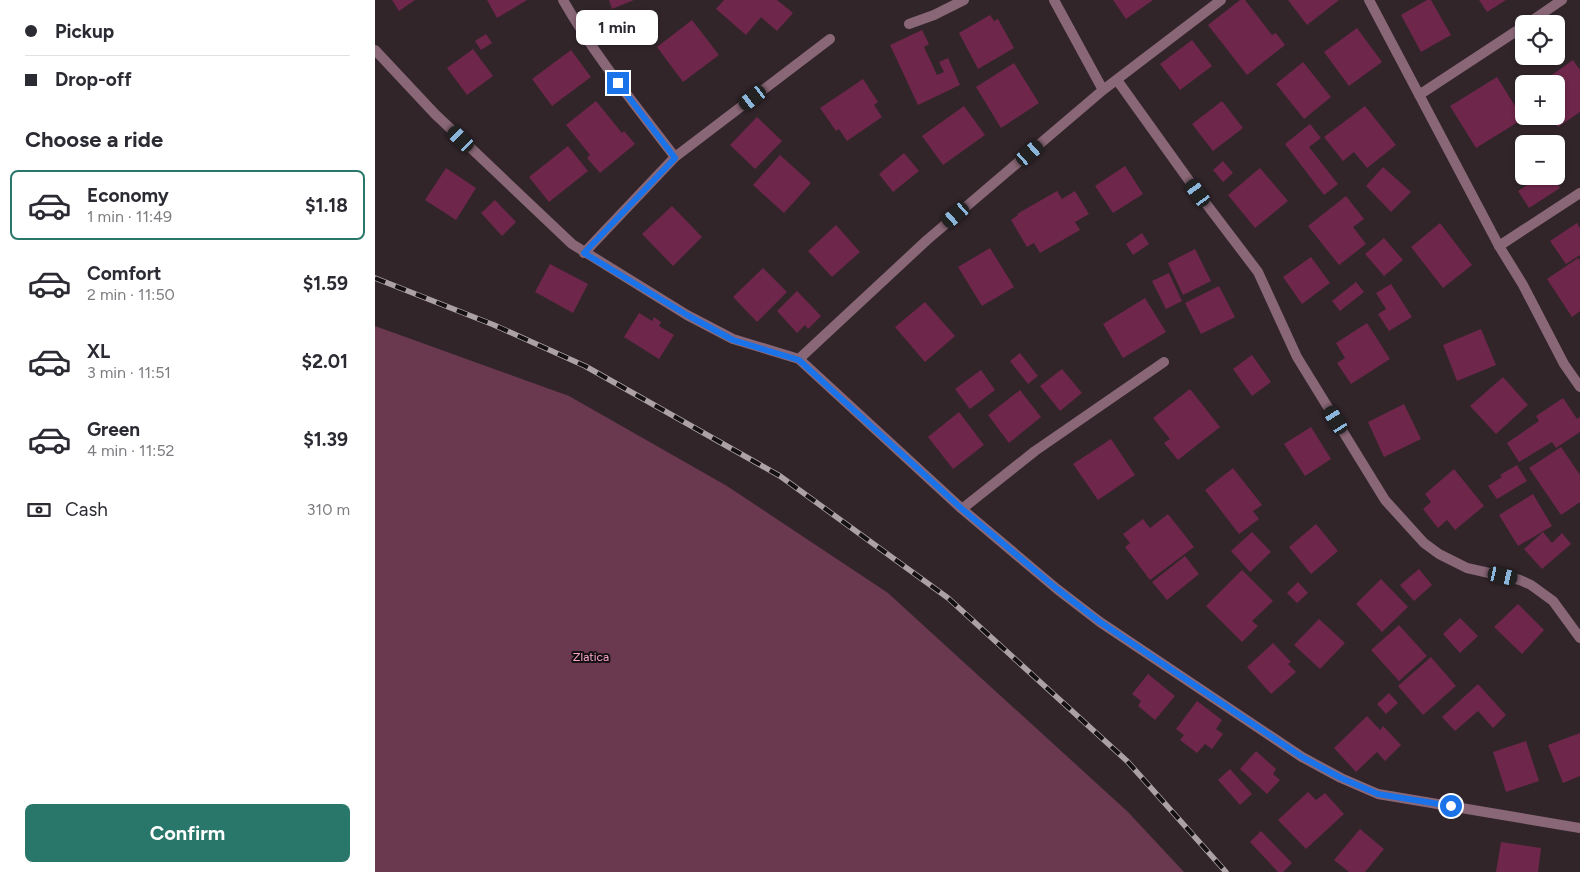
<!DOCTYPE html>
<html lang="en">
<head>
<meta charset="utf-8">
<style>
	:root { --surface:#fff; --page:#f2f2f3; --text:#2b2b33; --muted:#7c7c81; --line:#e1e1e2; --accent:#29776a }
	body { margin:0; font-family:Figtree,sans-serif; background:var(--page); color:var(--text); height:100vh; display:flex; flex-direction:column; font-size:19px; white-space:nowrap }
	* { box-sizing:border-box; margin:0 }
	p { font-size:16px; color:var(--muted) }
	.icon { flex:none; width:28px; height:28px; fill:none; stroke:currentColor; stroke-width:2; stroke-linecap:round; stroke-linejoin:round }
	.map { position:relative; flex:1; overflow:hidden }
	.side { display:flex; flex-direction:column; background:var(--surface); width:375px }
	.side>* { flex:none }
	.banner { display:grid; align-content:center; height:110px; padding:0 25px; background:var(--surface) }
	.buttons { position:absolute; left:1140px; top:15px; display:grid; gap:10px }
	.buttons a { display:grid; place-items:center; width:50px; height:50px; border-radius:8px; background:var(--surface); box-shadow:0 1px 4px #0004; font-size:25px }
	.end { position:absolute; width:22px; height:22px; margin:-11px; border:6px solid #1a73e8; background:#fff; box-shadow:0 0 0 2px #fff }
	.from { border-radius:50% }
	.bubble { position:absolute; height:35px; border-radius:8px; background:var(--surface); box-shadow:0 1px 4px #0004; font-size:16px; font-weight:700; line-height:35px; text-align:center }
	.car { position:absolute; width:15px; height:30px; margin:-15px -8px; border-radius:6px; box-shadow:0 0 4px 1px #0007; background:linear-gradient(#222 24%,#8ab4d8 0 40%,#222 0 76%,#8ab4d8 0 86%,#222 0) }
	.banner b { display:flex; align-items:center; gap:18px; height:48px; font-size:19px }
	.banner b+b { border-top:1px solid var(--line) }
	.banner i { width:12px; height:12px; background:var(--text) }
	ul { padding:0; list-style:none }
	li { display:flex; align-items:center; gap:15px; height:70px; margin:0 10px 8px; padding:0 15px; border:2px solid transparent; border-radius:8px }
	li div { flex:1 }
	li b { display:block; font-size:19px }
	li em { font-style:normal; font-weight:700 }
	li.selected { border-color:var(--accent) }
	li>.icon { width:45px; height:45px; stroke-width:1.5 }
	h2 { padding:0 25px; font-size:22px; line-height:60px }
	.pay { display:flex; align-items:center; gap:12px; height:55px; padding:0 25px; font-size:19px }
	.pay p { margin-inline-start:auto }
	.cta { display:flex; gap:10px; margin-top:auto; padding:10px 25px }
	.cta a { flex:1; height:58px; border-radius:8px; background:var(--accent); color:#fff; font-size:20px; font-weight:700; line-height:58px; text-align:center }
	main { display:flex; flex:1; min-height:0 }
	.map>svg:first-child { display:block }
</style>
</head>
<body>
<main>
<section class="side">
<div class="banner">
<b><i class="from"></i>Pickup</b>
<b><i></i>Drop-off</b>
</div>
<h2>Choose a ride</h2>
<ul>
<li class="selected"><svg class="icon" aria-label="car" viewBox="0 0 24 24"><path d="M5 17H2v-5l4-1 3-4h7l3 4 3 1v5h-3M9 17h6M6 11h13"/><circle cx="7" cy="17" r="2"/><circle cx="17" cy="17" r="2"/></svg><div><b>Economy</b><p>1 min · 11:49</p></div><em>$1.18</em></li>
<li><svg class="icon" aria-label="car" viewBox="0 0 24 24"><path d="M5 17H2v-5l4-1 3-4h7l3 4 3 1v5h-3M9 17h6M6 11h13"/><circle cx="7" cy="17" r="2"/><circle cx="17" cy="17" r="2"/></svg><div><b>Comfort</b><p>2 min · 11:50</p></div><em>$1.59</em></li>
<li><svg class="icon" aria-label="car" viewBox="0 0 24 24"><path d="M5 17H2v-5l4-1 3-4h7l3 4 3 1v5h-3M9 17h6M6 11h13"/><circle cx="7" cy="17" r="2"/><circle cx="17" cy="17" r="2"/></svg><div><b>XL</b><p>3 min · 11:51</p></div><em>$2.01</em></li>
<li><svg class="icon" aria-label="car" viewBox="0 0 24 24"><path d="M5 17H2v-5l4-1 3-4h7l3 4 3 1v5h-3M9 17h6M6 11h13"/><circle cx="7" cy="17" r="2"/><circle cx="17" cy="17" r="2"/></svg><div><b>Green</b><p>4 min · 11:52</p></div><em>$1.39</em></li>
</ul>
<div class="pay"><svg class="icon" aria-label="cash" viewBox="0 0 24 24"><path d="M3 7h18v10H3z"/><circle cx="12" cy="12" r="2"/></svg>Cash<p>310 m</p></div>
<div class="cta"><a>Confirm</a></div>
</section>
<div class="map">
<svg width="1205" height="872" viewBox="0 0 1205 872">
	<rect width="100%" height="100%" fill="#31252a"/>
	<path fill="#6a384f" d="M 0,326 L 194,396 L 352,486 L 513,593 L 753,812 L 809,872 L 0,872 Z"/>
	<path fill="#6e264a" d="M 17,0 L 40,0 L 24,11 Z
		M 112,0 L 152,0 L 122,18 Z
		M 234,0 L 259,0 L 237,9 Z
		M 349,0 L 402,0 L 418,13 L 402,31 L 386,17 L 371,35 L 341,9 Z
		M 738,0 L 778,0 L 751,19 Z
		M 865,0 L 870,0 L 897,35 L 901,33 L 910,45 L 872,75 L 833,25 Z
		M 913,0 L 964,0 L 932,25 Z
		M 1052,0 L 1056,0 L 1076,35 L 1046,52 L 1026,15 Z
		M 1104,0 L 1131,0 L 1112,12 Z
		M 615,15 L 619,21 L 623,19 L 639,48 L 603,69 L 584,33 Z
		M 317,20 L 344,55 L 308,82 L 282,47 Z
		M 982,28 L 1007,62 L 974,86 L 949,52 Z
		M 547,30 L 554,44 L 549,47 L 562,75 L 569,72 L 564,62 L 573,58 L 585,85 L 543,105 L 515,45 Z
		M 111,34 L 117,43 L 106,50 L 100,41 Z
		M 817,40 L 837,66 L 805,90 L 785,64 Z
		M 98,49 L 118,76 L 92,95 L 72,68 Z
		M 196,50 L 216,77 L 177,106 L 157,79 Z
		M 1198,60 L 1205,70 L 1205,112 L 1183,127 L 1175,116 L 1181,116 L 1181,84 L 1164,84 Z
		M 928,62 L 956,97 L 929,119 L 901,84 Z
		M 639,63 L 664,103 L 626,128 L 601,87 Z
		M 1122,77 L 1148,119 L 1101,148 L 1075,106 Z
		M 488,79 L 503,102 L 499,105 L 507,117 L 472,141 L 464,129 L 461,131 L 445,108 Z
		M 221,101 L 247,133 L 249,131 L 260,144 L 225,173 L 212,158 L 215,155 L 191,125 Z
		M 847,101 L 868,128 L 838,151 L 817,124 Z
		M 589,106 L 610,135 L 568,165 L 547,136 Z
		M 990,106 L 1021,145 L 992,168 L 979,152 L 968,161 L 949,137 Z
		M 382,117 L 407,141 L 380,169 L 355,145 Z
		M 935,124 L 946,138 L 934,147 L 963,184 L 949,195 L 910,144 Z
		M 193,146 L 213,171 L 174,202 L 154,177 Z
		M 529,153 L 544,171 L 518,192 L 504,174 Z
		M 405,155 L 436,183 L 409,213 L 378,185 Z
		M 848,161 L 858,173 L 848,182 L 838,170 Z
		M 750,166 L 768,194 L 738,213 L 720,186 Z
		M 1008,167 L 1036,192 L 1016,212 L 991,186 Z
		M 71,168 L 101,188 L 81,220 L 50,200 Z
		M 885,168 L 913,201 L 880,228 L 853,195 Z
		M 1166,176 L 1178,176 L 1185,188 L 1154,208 L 1143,191 Z
		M 682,191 L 687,199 L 700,191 L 714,214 L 700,222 L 705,230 L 665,253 L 659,243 L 652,247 L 636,220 L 643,215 L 642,214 Z
		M 971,196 L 989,219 L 978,227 L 991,244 L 964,265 L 933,226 Z
		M 120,200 L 141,222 L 127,236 L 106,213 Z
		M 297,206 L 327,237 L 298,266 L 267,234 Z
		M 1065,223 L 1097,265 L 1068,288 L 1036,247 Z
		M 1202,223 L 1205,228 L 1205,255 L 1191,264 L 1175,241 Z
		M 461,225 L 485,252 L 457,277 L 433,251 Z
		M 767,233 L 774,244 L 758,255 L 751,244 Z
		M 1009,238 L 1028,260 L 1009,276 L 990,254 Z
		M 615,248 L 639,287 L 607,306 L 583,267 Z
		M 820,249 L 836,281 L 808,295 L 793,263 Z
		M 936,257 L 955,283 L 927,304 L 908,277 Z
		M 1203,258 L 1205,260 L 1205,311 L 1197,317 L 1172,279 Z
		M 175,264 L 213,284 L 198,313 L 160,292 Z
		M 388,268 L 412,292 L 382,322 L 358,297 Z
		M 794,273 L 807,301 L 791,309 L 777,281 Z
		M 981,282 L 989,292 L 965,311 L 957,301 Z
		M 1016,284 L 1037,317 L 1014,331 L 1003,314 L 1011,309 L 1001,293 Z
		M 844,286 L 860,317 L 826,334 L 810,303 Z
		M 422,291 L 446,316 L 433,329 L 430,325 L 422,333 L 402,311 Z
		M 770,298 L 791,332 L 748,358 L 728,324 Z
		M 550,302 L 580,336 L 550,362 L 520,327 Z
		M 264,313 L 277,321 L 279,317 L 286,322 L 284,326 L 299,335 L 284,359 L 249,337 Z
		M 992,323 L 1015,359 L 976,384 L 962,363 L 970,358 L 961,343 Z
		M 1106,329 L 1121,365 L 1082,381 L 1068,345 Z
		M 645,353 L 663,376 L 653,384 L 635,361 Z
		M 877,355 L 896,382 L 877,396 L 858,369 Z
		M 687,369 L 707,393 L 685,411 L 665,386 Z
		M 606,370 L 620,390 L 595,409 L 580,389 Z
		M 1128,377 L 1153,405 L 1121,434 L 1095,406 Z
		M 815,389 L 845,427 L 803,460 L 789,443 L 795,439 L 778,418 Z
		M 645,390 L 666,417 L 634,443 L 613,415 Z
		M 1188,398 L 1202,419 L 1205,417 L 1205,432 L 1181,448 L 1177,442 L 1144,462 L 1132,443 L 1164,421 L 1161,416 Z
		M 1029,404 L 1046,439 L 1009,457 L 993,422 Z
		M 584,412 L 609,445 L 578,469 L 553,437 Z
		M 936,427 L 956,459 L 930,476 L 909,444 Z
		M 736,439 L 760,475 L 723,500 L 698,464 Z
		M 1186,447 L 1205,475 L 1205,502 L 1186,515 L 1154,468 Z
		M 1142,465 L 1152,481 L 1122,499 L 1113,486 L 1127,477 L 1125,475 Z
		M 858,468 L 887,505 L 878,511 L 884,519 L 864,534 L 830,490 Z
		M 1079,469 L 1109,506 L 1080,530 L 1072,520 L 1063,528 L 1048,509 L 1056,502 L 1050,494 Z
		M 1158,494 L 1177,526 L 1143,546 L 1124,515 Z
		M 793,514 L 819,547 L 775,580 L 750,547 L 755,543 L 748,534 L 768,519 L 775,528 Z
		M 941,524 L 963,551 L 936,574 L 914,547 Z
		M 877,532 L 896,552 L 875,572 L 856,551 Z
		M 1168,532 L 1177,543 L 1187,533 L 1196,544 L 1167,569 L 1149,549 Z
		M 810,556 L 824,574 L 792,600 L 777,582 Z
		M 1044,569 L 1057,585 L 1039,601 L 1025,585 Z
		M 867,570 L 898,601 L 877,621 L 883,626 L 867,642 L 831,606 Z
		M 1006,579 L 1033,607 L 1007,632 L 981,604 Z
		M 923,582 L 933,593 L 922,603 L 912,593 Z
		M 1143,604 L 1169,630 L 1147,654 L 1119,627 Z
		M 1085,618 L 1103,636 L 1085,653 L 1068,634 Z
		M 944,619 L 970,643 L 945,669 L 919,645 Z
		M 1024,625 L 1052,656 L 1024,681 L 996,650 Z
		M 898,643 L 916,662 L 913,664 L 921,672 L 896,694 L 872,667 Z
		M 1056,657 L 1081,686 L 1048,715 L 1023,686 Z
		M 773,674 L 800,696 L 780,720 L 763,706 L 766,701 L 757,694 Z
		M 1103,684 L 1131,715 L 1118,728 L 1103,711 L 1080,731 L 1067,717 Z
		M 1014,693 L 1023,703 L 1011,714 L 1002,704 Z
		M 822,701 L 847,720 L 841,729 L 848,734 L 837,749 L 830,744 L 822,753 L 805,740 L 809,735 L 801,729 Z
		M 992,716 L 1005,730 L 1008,726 L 1026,745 L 1010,761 L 1002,752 L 981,772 L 959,748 Z
		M 1205,733 L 1205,776 L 1188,783 L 1173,745 Z
		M 1151,741 L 1164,781 L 1131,792 L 1118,752 Z
		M 881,751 L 901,769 L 898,774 L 905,780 L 892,794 L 865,769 Z
		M 855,769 L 877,794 L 865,805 L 843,780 Z
		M 933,792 L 941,800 L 950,793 L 969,814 L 931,849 L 903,820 Z
		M 985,829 L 1009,849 L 990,872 L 974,872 L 959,860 Z
		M 886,831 L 917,863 L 908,872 L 903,872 L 875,842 Z
		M 1126,842 L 1166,848 L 1163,872 L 1121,872 Z"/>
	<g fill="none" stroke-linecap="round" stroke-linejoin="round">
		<path stroke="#8a6776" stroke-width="10" d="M 534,24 L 559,15 L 589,0
			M 1124,246 L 1205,193"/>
		<path stroke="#8a6776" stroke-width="10" d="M 188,0 C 220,56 261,106 300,157
			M 679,0 L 728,90
			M 994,0 L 1124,246 L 1148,285 L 1189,364 L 1205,387
			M 1152,24 L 1187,0
			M 0,50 L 60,114 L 197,244 L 312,315 L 358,339 L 424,359 L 587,509 L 682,589 L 725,622 L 927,757 L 966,778 L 1003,794 L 1205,828
			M 742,80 L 823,193 L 883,272 L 922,357 L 1010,500 L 1049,543 L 1064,554 L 1092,568 L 1145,580 L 1156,585 L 1178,601 L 1205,638
			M 1044,95 L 1149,26
			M 209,253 L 300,157 L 455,39
			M 424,359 L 552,240 L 728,90 L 846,0
			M 587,509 L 660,451 L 789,362"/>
		<defs>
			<path id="rail" d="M 0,278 L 119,325 L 210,366 L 405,476 L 573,598 L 752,761 L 851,872"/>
		</defs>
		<use href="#rail" stroke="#aca2a6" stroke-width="5.5"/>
		<use href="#rail" stroke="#151012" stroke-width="4" stroke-dasharray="11" stroke-linecap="butt"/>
	</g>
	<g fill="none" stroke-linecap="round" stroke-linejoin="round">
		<path stroke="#1a73e8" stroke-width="6" d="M 243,83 L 300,158 L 209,253 L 312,315 L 358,340 L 424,360 L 587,509 L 682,589 L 725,622 L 927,757 L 966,778 L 1003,794 L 1076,806"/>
	</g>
	<g text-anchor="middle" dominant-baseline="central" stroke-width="4" stroke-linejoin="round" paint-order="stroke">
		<g font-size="12" fill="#fca6cb" stroke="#151012">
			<text x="216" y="657">Zlatica</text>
		</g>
	</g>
</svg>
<div class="buttons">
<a><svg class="icon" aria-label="locate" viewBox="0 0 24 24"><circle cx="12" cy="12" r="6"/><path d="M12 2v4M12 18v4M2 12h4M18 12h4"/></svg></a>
<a>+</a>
<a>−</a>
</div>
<i class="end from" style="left:1076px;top:806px"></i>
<i class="end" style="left:243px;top:83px"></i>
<div class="bubble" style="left:201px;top:10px;width:82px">1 min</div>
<i class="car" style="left:378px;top:98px;rotate:232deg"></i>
<i class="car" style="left:86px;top:139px;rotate:314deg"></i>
<i class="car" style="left:655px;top:153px;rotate:49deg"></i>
<i class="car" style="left:823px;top:193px;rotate:324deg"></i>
<i class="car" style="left:581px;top:215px;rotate:229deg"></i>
<i class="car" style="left:961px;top:420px;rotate:328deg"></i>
<i class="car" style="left:1128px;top:576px;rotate:103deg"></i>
</div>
</main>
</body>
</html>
